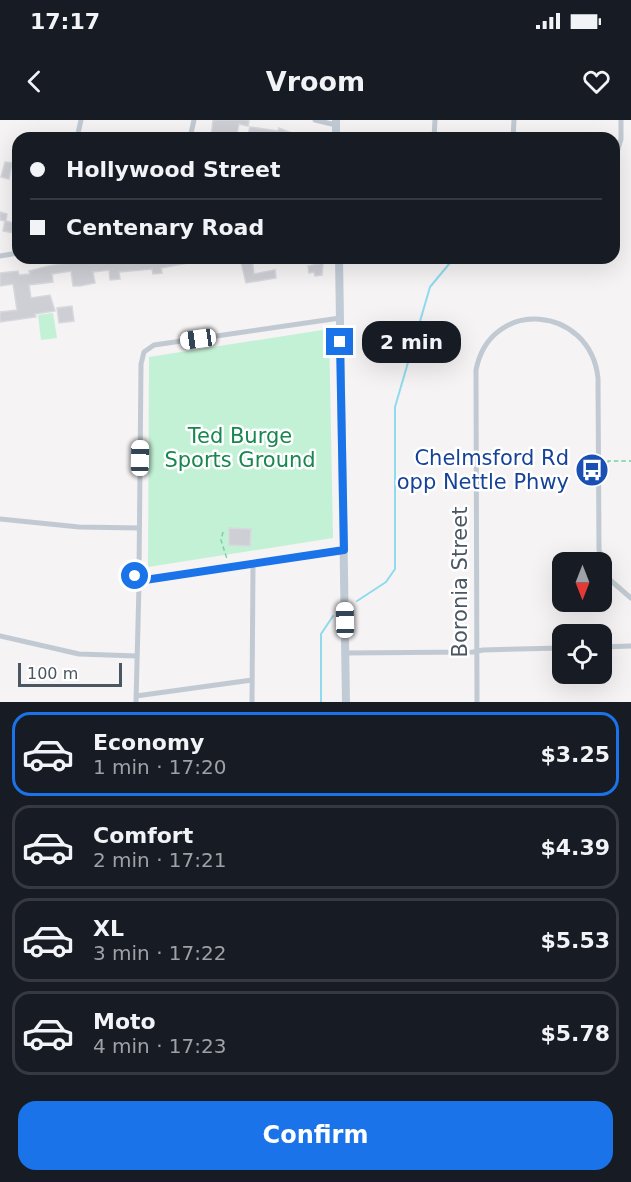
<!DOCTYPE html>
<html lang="en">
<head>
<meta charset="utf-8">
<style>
	:root { --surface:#171b24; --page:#20242c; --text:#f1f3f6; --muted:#9ea1a6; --line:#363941; --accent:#1a73e8 }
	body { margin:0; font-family:"DejaVu Sans",sans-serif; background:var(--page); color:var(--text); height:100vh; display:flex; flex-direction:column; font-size:22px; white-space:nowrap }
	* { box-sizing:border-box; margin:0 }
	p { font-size:20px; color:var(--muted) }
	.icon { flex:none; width:33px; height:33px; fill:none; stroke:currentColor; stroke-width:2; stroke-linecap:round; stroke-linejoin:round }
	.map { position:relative; height:582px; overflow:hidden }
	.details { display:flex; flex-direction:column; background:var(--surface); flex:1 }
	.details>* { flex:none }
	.hud { position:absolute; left:12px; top:12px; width:608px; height:132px; border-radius:18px; box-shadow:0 6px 24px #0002; display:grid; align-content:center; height:132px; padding:0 18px; background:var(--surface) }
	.needle { width:39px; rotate:180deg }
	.tools { position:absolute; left:552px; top:432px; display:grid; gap:12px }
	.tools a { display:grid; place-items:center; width:60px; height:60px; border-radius:12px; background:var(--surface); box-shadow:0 6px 24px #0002; font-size:30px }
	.scale { position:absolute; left:18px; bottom:15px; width:104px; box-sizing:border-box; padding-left:6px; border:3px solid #4a5661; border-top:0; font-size:16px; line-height:21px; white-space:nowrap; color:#4a5661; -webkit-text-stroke:4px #fff; paint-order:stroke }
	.end { position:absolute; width:27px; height:27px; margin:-14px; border:8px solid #1a73e8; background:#fff; box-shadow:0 0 0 3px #fff }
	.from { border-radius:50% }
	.bubble { position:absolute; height:42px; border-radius:18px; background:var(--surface); box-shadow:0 6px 24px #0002; font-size:20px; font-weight:800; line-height:42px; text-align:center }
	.car { position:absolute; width:18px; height:36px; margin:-18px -9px; border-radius:8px; box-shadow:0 0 4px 2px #0007; background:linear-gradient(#fff 24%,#345 0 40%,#fff 0 76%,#345 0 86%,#fff 0) }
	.hud b { display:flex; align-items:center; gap:21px; height:57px; font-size:22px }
	.hud b+b { border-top:2px solid var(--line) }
	.hud i { width:15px; height:15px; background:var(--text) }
	ul { padding:10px 0 0; list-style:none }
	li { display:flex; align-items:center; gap:18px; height:84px; margin:0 12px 9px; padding:0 6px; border:3px solid var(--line); border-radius:18px }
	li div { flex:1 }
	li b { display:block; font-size:22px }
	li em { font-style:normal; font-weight:800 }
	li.active { border-color:var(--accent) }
	li>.icon { width:54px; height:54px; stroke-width:1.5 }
	.action { display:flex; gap:12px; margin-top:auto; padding:12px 18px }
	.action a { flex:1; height:69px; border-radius:18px; background:var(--accent); color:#fff; font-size:24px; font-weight:800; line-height:69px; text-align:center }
	.status { display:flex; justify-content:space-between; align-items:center; height:42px; padding:0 30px; background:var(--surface); direction:ltr }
	.status svg { height:16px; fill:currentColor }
	header { display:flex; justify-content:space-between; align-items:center; height:78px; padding:0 18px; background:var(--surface); font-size:27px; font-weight:800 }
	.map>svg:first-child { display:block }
</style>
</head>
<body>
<div class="status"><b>17:17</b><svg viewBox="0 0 49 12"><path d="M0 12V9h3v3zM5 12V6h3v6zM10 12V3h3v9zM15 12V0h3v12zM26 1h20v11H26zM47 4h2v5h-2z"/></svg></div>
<header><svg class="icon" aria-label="back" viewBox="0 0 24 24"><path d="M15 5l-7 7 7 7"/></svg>Vroom<svg class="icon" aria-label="heart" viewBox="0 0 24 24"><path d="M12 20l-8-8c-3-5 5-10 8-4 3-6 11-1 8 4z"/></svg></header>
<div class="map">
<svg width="631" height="582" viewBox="0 0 631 582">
	<rect width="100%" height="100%" fill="#f5f3f3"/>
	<path fill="#c3f1d5" d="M 53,193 L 57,218 L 41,220 L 38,195 Z
		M 329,209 L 333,418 L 148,447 L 149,237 Z"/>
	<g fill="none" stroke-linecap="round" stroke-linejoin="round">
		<path stroke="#90daee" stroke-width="2" d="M 357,481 L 386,462 L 395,449 L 395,287 L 430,167 L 454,138
			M 321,582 L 321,514 L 333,496"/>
	</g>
	<path fill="#cdcfd5" stroke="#d7d9de" stroke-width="1.5" d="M 213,0 L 246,0 L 249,1 L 248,6 L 239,4 L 236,18 L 211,18 Z
		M 250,7 L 278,11 L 279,8 L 304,18 L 247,18 Z
		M 5,42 L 12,43 L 9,59 L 1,57 Z
		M 0,92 L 7,94 L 6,101 L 18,104 L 18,110 L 14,110 L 14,113 L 3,111 L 5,101 L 0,100 Z
		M 100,138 L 199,138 L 199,141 L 161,148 L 162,153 L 153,154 L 152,149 L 119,152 L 120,159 L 110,160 L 109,150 L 93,152 L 95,163 L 80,166 L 73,166 L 71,151 L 52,154 L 53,162 L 29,165 L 31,178 L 50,175 L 55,191 L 35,194 L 36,197 L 0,202 L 0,192 L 17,190 L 13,164 L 0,166 L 0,153 L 18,151 L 19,155 L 30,154 L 29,151 L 49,146 Z
		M 240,138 L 252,138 L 254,154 L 275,150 L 276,158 L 246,163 Z
		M 323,143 L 322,155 L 315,156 L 314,152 L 309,153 L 308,146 Z
		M 72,186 L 74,201 L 59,203 L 57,188 Z
		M 229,408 L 251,409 L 250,426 L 229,425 Z"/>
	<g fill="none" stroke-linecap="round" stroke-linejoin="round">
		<path stroke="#7ad0a6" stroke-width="1.5" stroke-dasharray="4.5 3" stroke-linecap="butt" d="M 605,348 L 608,347 L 608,341 L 631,341
			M 223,412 L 221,420 L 227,439"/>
		<path stroke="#c1cad2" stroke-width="5" d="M 315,0 L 336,5
			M 77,18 L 81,0
			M 190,18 L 194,0
			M 434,18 L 435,0
			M 513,18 L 514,0
			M 614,42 L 621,19 L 621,0
			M 0,136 L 18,133
			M 0,399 L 79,407 L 139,408
			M 139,454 L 141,244 L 144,232 L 154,225 L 340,198
			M 145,460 L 344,430
			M 139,465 L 134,459 L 139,454
			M 0,516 L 79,534 L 137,536
			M 602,527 L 631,526
			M 345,533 L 473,532 L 483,530 L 562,528
			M 136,576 L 252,560
			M 136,582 L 139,465
			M 252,582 L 253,444
			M 477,582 L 476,250 C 490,177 590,185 598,258 L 599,430 L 609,459 L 631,478"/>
		<path stroke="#c1cbd6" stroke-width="8" d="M 336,0 L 336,18
			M 339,138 L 346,582"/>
	</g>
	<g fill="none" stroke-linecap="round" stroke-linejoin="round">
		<path stroke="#1a73e8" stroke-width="8" d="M 135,456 L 141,454 L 145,460 L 344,430 L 340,222"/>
	</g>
	<defs>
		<symbol id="bus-disc" viewBox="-11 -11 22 22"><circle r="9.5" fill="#1a4fb4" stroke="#fff"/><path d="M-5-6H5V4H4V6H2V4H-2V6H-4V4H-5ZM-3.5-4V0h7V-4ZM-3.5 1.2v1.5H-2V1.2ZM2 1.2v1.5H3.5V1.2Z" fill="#fff"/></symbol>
	</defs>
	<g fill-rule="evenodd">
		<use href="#bus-disc" x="573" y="331" width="38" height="38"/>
	</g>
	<g text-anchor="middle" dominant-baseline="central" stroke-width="5" stroke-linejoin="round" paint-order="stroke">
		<g font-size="21" fill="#17864f" stroke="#fff">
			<text x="240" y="316">Ted Burge<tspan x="240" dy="24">Sports Ground</tspan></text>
		</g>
		<g font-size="21" fill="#164399" stroke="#fff" text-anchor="end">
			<text x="569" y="338">Chelmsford Rd<tspan x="569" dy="24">opp Nettle Phwy</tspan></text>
		</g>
		<g font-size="21" fill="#4a5661" stroke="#fff">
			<text transform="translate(460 462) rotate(-90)">Boronia Street</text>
		</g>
	</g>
</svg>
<div class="tools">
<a><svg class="needle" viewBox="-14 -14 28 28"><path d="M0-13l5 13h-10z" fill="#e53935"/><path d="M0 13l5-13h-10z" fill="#9ea1a6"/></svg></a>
<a><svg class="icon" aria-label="locate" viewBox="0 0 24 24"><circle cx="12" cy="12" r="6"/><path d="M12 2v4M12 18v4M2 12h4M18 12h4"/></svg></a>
</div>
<div class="scale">100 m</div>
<i class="end from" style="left:135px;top:456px"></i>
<i class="end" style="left:340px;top:222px"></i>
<div class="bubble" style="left:362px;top:201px;width:99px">2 min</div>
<i class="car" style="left:198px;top:219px;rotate:262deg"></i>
<i class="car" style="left:140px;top:338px;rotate:1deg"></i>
<i class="car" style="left:345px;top:500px;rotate:359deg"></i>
<div class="hud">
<b><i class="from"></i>Hollywood Street</b>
<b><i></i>Centenary Road</b>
</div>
</div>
<section class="details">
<ul>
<li class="active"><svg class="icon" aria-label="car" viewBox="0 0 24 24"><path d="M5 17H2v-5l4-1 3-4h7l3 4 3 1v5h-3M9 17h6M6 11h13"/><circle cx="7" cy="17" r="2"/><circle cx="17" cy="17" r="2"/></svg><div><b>Economy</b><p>1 min · 17:20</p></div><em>$3.25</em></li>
<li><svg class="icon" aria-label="car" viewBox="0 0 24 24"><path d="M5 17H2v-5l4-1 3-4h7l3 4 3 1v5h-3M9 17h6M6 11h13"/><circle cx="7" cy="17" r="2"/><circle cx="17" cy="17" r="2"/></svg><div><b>Comfort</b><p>2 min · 17:21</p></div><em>$4.39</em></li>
<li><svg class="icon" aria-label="car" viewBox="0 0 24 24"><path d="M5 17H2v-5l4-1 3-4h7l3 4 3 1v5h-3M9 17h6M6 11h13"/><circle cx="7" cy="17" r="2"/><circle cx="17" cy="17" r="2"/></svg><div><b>XL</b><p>3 min · 17:22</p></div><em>$5.53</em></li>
<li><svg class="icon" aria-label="car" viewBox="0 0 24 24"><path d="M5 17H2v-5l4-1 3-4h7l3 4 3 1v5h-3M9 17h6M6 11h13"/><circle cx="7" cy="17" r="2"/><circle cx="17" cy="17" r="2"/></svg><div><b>Moto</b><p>4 min · 17:23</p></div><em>$5.78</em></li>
</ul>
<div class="action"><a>Confirm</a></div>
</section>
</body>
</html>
